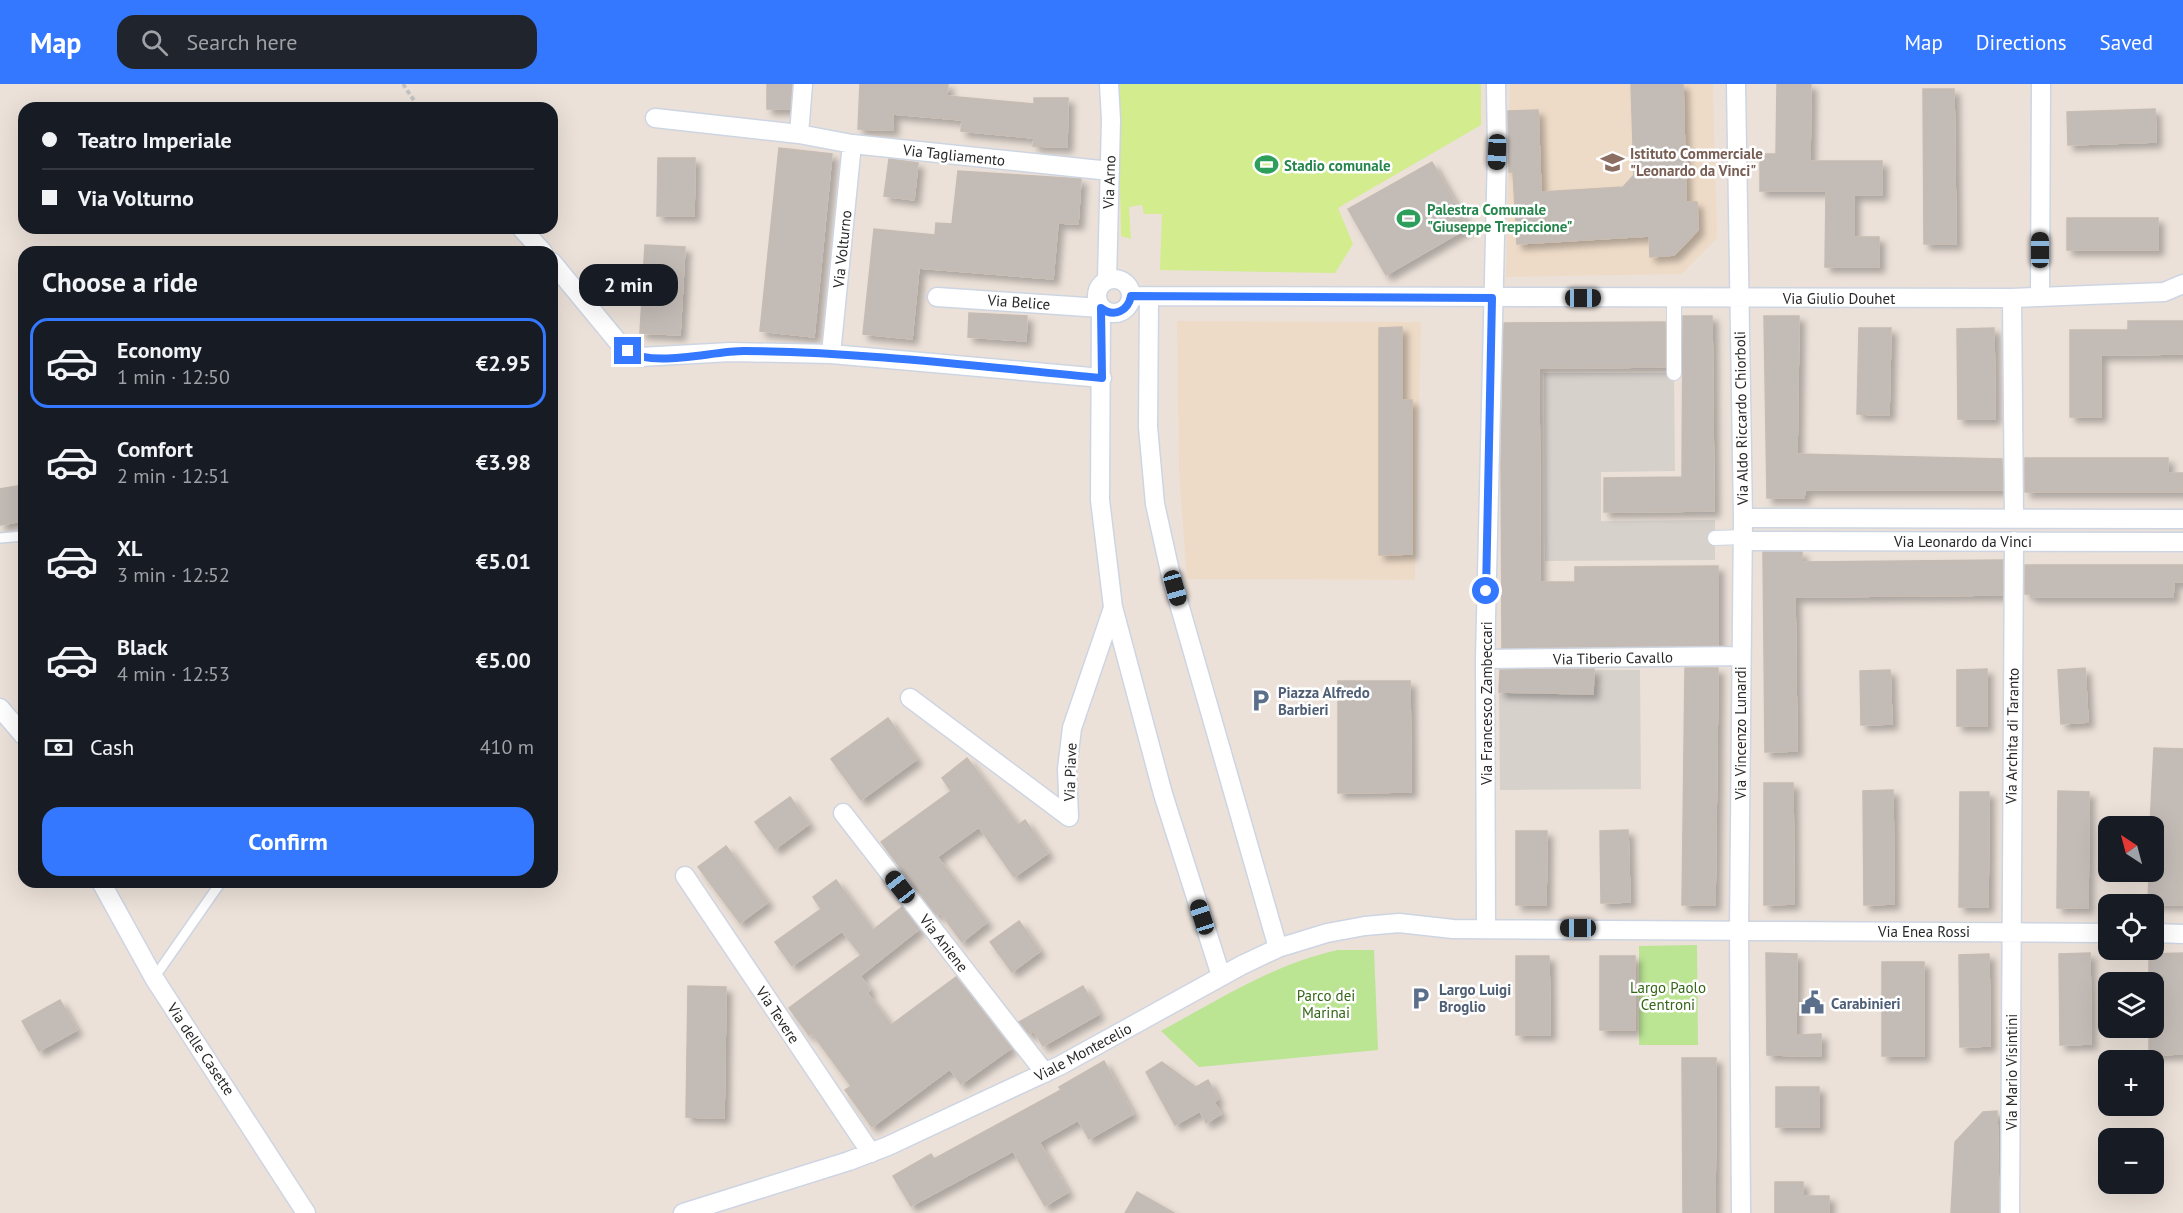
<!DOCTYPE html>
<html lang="en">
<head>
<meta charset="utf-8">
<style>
	:root { --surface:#171b24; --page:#20242c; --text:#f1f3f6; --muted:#9ea1a6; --line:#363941; --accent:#3378fe }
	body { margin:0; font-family:"PT Sans",sans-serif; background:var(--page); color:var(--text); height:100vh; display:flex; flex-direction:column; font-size:22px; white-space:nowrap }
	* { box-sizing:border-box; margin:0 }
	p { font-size:20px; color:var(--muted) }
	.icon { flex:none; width:33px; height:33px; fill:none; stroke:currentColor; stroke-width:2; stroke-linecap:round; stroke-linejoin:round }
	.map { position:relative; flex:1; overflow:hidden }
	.drawer { position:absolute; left:18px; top:162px; width:540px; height:642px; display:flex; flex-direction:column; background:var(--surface); border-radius:18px; box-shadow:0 6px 24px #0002 }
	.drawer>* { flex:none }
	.hud { position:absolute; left:18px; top:18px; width:540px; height:132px; border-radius:18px; box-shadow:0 6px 24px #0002; display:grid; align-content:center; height:132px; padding:0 24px; background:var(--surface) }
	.needle { width:39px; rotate:324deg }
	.fabs { position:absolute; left:2098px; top:732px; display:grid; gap:12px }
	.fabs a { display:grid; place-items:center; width:66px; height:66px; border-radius:12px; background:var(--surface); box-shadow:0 6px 24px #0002; font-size:30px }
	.end { position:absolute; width:27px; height:27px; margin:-14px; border:8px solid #3378fe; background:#fff; box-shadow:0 0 0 3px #fff }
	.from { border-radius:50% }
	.bubble { position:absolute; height:42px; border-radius:18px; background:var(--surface); box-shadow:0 6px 24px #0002; font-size:20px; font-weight:700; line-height:42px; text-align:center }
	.car { position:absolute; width:18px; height:36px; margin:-18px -9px; border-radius:8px; box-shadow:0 0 4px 2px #0007; background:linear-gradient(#222 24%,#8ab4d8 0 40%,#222 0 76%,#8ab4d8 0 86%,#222 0) }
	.hud b { display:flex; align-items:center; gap:21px; height:57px; font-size:22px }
	.hud b+b { border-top:2px solid var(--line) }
	.hud i { width:15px; height:15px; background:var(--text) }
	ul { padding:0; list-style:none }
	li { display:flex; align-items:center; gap:18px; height:90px; margin:0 12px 9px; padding:0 12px; border:3px solid transparent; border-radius:18px }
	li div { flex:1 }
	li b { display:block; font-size:22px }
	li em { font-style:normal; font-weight:700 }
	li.current { border-color:var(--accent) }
	li>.icon { width:54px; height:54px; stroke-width:1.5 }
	h2 { padding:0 24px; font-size:27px; line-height:72px }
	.pay { display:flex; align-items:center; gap:15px; height:66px; padding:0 24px; font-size:22px }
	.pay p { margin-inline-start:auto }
	.cta { display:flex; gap:12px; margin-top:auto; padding:12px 24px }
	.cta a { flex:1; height:69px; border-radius:18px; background:var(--accent); color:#fff; font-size:24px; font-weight:700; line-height:69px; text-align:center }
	header { display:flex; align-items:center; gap:36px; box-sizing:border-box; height:84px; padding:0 30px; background:var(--accent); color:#fff }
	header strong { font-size:28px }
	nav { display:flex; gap:33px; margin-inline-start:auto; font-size:21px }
	.search { width:420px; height:54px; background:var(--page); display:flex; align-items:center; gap:15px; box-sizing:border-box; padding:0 21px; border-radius:18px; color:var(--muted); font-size:22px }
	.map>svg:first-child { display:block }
</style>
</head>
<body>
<header>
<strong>Map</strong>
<div class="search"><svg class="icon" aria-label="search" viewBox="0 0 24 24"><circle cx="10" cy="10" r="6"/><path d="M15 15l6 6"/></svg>Search here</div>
<nav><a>Map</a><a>Directions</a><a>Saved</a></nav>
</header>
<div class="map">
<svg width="2183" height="1129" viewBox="0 0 2183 1129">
	<defs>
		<filter id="shadow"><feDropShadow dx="5.5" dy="5.5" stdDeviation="3" flood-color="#0004"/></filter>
	</defs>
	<rect width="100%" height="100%" fill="#ebe1d9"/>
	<path fill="#eedbc7" d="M 1510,0 L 1713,0 L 1717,154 L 1682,190 L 1506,193 Z
		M 1177,237 L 1421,238 L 1415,496 L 1187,495 L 1179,388 Z"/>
	<path fill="#bbe493" d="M 1697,861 L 1698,961 L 1639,961 L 1639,862 Z
		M 1338,866 L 1374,866 L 1378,966 L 1199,983 L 1161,947 C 1218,916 1274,880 1338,866 Z"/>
	<path fill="#d2ec8e" d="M 1118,0 L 1481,0 L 1481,41 L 1338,124 L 1353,160 L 1335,189 L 1160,186 L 1162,130 L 1144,130 L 1142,121 L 1129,123 L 1131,155 L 1121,152 Z"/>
	<path fill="#d7d1cc" d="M 1544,289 L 1674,289 L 1675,387 L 1601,388 L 1601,437 L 1715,436 L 1715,476 L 1545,477 Z
		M 1594,586 L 1640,586 L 1641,705 L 1500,706 L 1499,608 L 1593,610 Z"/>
	<path fill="#c3bbb6" stroke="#c6bcb3" stroke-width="1.5" filter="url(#shadow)" d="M 767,0 L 792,0 L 790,25 L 767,25 Z
		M 860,0 L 948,0 L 947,12 L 1034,20 L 1034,14 L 1068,14 L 1067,63 L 1033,62 L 1034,54 L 961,47 L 962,36 L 893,30 L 893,46 L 858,45 Z
		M 1631,0 L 1683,0 L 1686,118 L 1697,118 L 1698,146 L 1674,171 L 1650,173 L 1649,152 L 1517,160 L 1513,88 L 1509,88 L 1508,27 L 1538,26 L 1541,108 L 1623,103 L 1634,91 Z
		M 1777,0 L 1811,0 L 1810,77 L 1882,77 L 1882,111 L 1854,111 L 1854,153 L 1879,153 L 1879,183 L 1825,183 L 1826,107 L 1760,107 L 1760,70 L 1776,70 Z
		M 1923,5 L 1954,5 L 1956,160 L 1924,160 Z
		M 2155,25 L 2156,58 L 2068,61 L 2067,28 Z
		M 779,64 L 832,70 L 814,253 L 760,247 Z
		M 658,74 L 695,74 L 694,132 L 657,132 Z
		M 889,75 L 918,79 L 914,116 L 884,112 Z
		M 1432,78 L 1469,143 L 1386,191 L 1348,125 Z
		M 958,87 L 1081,95 L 1078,140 L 1058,139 L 1053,195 L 919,184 L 912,255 L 863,250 L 874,145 L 935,151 L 936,139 L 952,140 Z
		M 2067,134 L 2158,134 L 2158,166 L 2067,166 Z
		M 645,161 L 685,163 L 680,251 L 640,249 Z
		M 969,229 L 1027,232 L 1026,257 L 968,253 Z
		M 1683,232 L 1712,232 L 1714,427 L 1604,428 L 1604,394 L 1682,393 Z
		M 1764,232 L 1799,232 L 1797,370 L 2002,375 L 2002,406 L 1805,406 L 1804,414 L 1767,414 Z
		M 2128,237 L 2183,237 L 2183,270 L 2101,271 L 2101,333 L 2070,333 L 2070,246 L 2128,246 Z
		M 1665,238 L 1665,283 L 1539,284 L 1540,498 L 1575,498 L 1575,483 L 1718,482 L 1718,561 L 1502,564 L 1501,376 L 1504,239 Z
		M 1402,243 L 1402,316 L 1412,316 L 1412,470 L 1379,471 L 1379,244 Z
		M 1859,244 L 1891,244 L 1889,331 L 1857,330 Z
		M 1994,244 L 1995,335 L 1958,335 L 1957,245 Z
		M 2025,374 L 2168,374 L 2168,389 L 2183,389 L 2183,408 L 2025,408 Z
		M 24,401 L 24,425 L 20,426 L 22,437 L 0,441 L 0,405 Z
		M 1763,468 L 1802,468 L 1802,478 L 2003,476 L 2002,511 L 1795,513 L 1797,667 L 1765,668 Z
		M 2025,481 L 2183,481 L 2183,498 L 2174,498 L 2173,513 L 2031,513 L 2031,510 L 2025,510 Z
		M 1685,584 L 1718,584 L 1715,821 L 1682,821 Z
		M 2085,584 L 2088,638 L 2061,640 L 2058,586 Z
		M 1594,585 L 1593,610 L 1499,608 L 1500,586 Z
		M 1987,585 L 1987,642 L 1957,642 L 1957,586 Z
		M 1890,586 L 1892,640 L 1861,641 L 1860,587 Z
		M 1338,597 L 1410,597 L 1411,708 L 1338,709 Z
		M 888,634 L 917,675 L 861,716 L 831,675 Z
		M 2154,664 L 2183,665 L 2182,821 L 2148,820 L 2149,788 L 2154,788 L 2154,742 L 2150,742 Z
		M 967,674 L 1018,741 L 1025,736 L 1048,769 L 1014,793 L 979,743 L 937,773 L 987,838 L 962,858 L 940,828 L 936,831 L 881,758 L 951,707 L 942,694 Z
		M 1764,699 L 1793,699 L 1794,820 L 1764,821 Z
		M 1893,706 L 1894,820 L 1864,821 L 1863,707 Z
		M 2058,707 L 2089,708 L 2088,824 L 2057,824 Z
		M 1960,708 L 1989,708 L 1988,823 L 1959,823 Z
		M 790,713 L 809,740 L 775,765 L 755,738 Z
		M 1628,746 L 1630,818 L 1601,819 L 1600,747 Z
		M 1516,747 L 1547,747 L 1546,821 L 1516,821 Z
		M 726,762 L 768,818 L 740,839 L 698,783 Z
		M 836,796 L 873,846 L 902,823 L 919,845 L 860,892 L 870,906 L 867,909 L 891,941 L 956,893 L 1011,964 L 961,1000 L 950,985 L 872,1043 L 845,1006 L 851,1002 L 812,949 L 809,951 L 789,924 L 861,871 L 842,847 L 792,882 L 775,858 L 821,825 L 813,813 Z
		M 1019,837 L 1040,867 L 1012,888 L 990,858 Z
		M 1766,869 L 1797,870 L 1796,951 L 1821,950 L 1821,972 L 1767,971 Z
		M 2090,869 L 2091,960 L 2060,961 L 2059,870 Z
		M 2183,869 L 2183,970 L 2149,971 L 2149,944 L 2154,944 L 2154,898 L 2149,898 L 2149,870 Z
		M 1989,870 L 1990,962 L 1960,963 L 1959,871 Z
		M 1516,872 L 1549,872 L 1550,951 L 1516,951 Z
		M 1600,872 L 1635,872 L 1635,946 L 1600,946 Z
		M 1882,878 L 1924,878 L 1924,972 L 1882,972 Z
		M 688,902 L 726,903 L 724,1034 L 686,1033 Z
		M 1083,902 L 1099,930 L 1043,962 L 1034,947 L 1029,950 L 1019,938 Z
		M 60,916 L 77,946 L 39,967 L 22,937 Z
		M 1682,974 L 1716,974 L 1715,1129 L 1683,1129 Z
		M 1104,977 L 1133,1030 L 1089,1055 L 1078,1036 L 1039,1058 L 1068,1108 L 1045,1122 L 1013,1067 L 911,1122 L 893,1092 L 931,1070 L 934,1075 L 1061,1006 L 1059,1003 Z
		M 1162,978 L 1196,1003 L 1208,996 L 1218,1015 L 1214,1018 L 1221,1030 L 1206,1039 L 1200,1027 L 1175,1041 L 1146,988 Z
		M 1776,1003 L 1819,1003 L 1819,1043 L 1776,1043 Z
		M 1997,1027 L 1999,1129 L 1951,1129 L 1955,1058 L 1983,1028 Z
		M 1775,1098 L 1803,1098 L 1803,1112 L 1829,1112 L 1829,1129 L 1775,1129 Z
		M 1137,1108 L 1174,1129 L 1125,1129 Z"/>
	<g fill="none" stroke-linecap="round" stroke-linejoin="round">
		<defs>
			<path id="service" d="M 0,454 L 24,452
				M 154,894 L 221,798"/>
			<path id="pedestrian" d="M 1674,215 L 1674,289
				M 1715,454 L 1742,453"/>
			<path id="minor" d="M 1736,0 L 1743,434 L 1739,845 L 1741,1129
				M 655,34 L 799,50 L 852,60 L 1110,87
				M 799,50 L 803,0
				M 522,145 L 543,168
				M 552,178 L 618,258 L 628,267 L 640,273 L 731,268 L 831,270 L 1102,294
				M1097 212a17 17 0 1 1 34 0a17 17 0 1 1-34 0Z
				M 1107,196 L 1111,36 L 1109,0
				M 1131,212 L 2012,214 L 2164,208 L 2183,200
				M 1149,212 L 1148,343 L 1155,420 L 1171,492 L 1278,864
				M 937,213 L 1101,224 L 1100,416 L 1113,523 L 1163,710 L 1221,892
				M 2040,213 L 2041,0
				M 2012,214 L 2014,434
				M 831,270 L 852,60
				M 1743,434 L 2183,435
				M 1742,457 L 2183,458
				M 1485,575 L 1740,572
				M 910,614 L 1069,733 L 1067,685 L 1072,644 L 1113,524
				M 0,624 L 24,652
				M 843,729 L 1045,989
				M 685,792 L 871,1069
				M 101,798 L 154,894 L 306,1129
				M 1486,844 L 1485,575 L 1497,68 L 1496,0
				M 2154,849 L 2183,850
				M 683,1129 L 849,1077 L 888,1062 L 1061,981 L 1242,881 L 1278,864 L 1327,849 L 1365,842 L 1399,839 L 1453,845 L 2109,849
				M 2010,1129 L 2014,457"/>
		</defs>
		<use href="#service" stroke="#ced5e2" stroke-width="12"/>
		<use href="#pedestrian" stroke="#ced5e2" stroke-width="16"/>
		<use href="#minor" stroke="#ced5e2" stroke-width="21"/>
		<path stroke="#c3c3c3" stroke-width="4" stroke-dasharray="4.5 3" stroke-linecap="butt" d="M 403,0 L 419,24
			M 335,147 L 349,144"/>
		<use href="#service" stroke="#fff" stroke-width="9"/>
		<use href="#pedestrian" stroke="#fff" stroke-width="14"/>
		<use href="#minor" stroke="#fff" stroke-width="18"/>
	</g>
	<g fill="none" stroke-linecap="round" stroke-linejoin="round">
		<path stroke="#3378fe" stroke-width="8" d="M 628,267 C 653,284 712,267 744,267 C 863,268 983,283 1102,294 L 1101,224 C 1114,234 1128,227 1131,212 L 1492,214 L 1486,507"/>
	</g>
	<defs>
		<symbol id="school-bare" viewBox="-9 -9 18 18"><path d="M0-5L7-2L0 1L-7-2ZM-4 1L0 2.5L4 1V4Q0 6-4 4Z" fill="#8d6e63" stroke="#fff" stroke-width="2.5" paint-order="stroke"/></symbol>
		<symbol id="stadium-bare" viewBox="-9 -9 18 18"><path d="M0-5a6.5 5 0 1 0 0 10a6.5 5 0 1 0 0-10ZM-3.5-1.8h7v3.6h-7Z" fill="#2e9e5b" stroke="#fff" stroke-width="2.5" paint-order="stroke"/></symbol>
		<symbol id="parking-bare" viewBox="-9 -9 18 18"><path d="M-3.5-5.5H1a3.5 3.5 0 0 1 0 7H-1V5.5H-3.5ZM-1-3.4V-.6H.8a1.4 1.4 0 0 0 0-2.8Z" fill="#5c6f8a" stroke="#fff" stroke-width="2.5" paint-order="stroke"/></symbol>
		<symbol id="civic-bare" viewBox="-9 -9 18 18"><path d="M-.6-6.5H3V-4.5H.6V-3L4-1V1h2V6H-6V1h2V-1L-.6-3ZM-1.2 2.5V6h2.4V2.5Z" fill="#5c6f8a" stroke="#fff" stroke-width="2.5" paint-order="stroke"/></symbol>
	</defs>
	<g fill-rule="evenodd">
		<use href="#school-bare" x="1596" y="62" width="33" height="33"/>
		<use href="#stadium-bare" x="1250" y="64" width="33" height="33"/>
		<use href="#stadium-bare" x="1392" y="118" width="33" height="33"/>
		<use href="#parking-bare" x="1244" y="600" width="33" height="33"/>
		<use href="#parking-bare" x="1404" y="898" width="33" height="33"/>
		<use href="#civic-bare" x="1796" y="902" width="33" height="33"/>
	</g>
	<g text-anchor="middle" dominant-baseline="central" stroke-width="5" stroke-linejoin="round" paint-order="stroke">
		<g font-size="15" font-weight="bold" fill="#785e54" stroke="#fff" text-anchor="start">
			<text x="1630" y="69">Istituto Commerciale<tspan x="1630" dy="17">"Leonardo da Vinci"</tspan></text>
		</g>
		<g font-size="15" fill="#282828" stroke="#fff">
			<text transform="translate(954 71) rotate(6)">Via Tagliamento</text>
			<text transform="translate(1109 98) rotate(-88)">Via Arno</text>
			<text transform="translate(842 165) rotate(-84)">Via Volturno</text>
			<text x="1839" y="214">Via Giulio Douhet</text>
			<text transform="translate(1019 218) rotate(4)">Via Belice</text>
			<text transform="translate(1741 334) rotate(-91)">Via Aldo Riccardo Chiorboli</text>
			<text x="1963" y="457">Via Leonardo da Vinci</text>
			<text transform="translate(1613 574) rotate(-1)">Via Tiberio Cavallo</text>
			<text transform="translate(1486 619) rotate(-90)">Via Francesco Zambeccari</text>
			<text transform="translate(1740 649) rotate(-90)">Via Vincenzo Lunardi</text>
			<text transform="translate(2012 652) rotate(-89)">Via Archita di Taranto</text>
			<text transform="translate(1070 688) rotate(-88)">Via Piave</text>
			<text x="1924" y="847">Via Enea Rossi</text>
			<text transform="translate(944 859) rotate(52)">Via Aniene</text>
			<text transform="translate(778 931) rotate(56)">Via Tevere</text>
			<text transform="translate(201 965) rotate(56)">Via delle Casette</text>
			<text transform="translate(1083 968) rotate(-28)">Viale Montecelio</text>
			<text transform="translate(2011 988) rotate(-90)">Via Mario Visintini</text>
		</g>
		<g font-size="15" font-weight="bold" fill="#27864d" stroke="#fff" text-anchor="start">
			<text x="1284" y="81">Stadio comunale</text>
			<text x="1427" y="125">Palestra Comunale<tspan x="1427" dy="17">"Giuseppe Trepiccione"</tspan></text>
		</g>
		<g font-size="15" font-weight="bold" fill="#4e5e75" stroke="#fff" text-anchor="start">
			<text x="1278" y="608">Piazza Alfredo<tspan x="1278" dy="17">Barbieri</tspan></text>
			<text x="1439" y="905">Largo Luigi<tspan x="1439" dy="17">Broglio</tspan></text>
			<text x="1831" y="919">Carabinieri</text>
		</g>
		<g font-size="15" fill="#346617" stroke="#fff">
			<text x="1668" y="903">Largo Paolo<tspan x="1668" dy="17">Centroni</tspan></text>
			<text x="1326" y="911">Parco dei<tspan x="1326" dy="17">Marinai</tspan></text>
		</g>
	</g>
</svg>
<div class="fabs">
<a><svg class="needle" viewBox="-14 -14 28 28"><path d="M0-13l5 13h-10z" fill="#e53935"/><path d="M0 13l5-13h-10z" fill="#9ea1a6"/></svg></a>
<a><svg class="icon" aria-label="locate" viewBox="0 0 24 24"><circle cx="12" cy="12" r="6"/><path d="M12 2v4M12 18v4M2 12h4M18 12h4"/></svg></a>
<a><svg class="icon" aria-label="layers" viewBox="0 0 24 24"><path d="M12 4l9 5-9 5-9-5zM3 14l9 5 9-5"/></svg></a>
<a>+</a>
<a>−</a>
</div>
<i class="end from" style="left:1486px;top:507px"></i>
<i class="end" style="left:628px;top:267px"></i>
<div class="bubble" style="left:579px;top:180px;width:99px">2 min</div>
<i class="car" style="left:1497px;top:68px;rotate:182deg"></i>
<i class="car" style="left:2040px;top:166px;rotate:0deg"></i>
<i class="car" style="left:1583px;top:214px;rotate:90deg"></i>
<i class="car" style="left:1175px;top:504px;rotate:164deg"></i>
<i class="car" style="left:900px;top:803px;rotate:322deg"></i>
<i class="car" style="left:1202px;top:833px;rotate:342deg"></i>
<i class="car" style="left:1578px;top:844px;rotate:270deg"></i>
<div class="hud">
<b><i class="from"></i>Teatro Imperiale</b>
<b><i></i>Via Volturno</b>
</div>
<section class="drawer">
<h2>Choose a ride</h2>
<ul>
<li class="current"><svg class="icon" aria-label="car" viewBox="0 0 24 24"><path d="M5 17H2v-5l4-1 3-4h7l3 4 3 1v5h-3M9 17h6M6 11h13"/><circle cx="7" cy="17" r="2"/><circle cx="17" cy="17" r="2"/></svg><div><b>Economy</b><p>1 min · 12:50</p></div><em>€2.95</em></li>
<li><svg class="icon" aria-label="car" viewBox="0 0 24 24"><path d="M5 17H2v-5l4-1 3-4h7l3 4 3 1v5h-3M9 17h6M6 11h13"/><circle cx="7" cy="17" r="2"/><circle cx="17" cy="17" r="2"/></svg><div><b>Comfort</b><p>2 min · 12:51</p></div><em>€3.98</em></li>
<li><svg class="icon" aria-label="car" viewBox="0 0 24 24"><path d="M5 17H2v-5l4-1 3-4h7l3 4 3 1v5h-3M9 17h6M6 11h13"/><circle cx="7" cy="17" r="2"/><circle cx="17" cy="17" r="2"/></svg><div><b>XL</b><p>3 min · 12:52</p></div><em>€5.01</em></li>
<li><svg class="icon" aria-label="car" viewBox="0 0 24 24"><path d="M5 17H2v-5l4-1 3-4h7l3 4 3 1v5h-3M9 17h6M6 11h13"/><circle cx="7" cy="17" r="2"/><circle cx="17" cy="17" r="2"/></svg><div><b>Black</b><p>4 min · 12:53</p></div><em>€5.00</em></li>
</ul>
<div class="pay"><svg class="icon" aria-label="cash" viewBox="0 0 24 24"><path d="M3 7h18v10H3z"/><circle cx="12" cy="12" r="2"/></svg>Cash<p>410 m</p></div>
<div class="cta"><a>Confirm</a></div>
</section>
</div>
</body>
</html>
